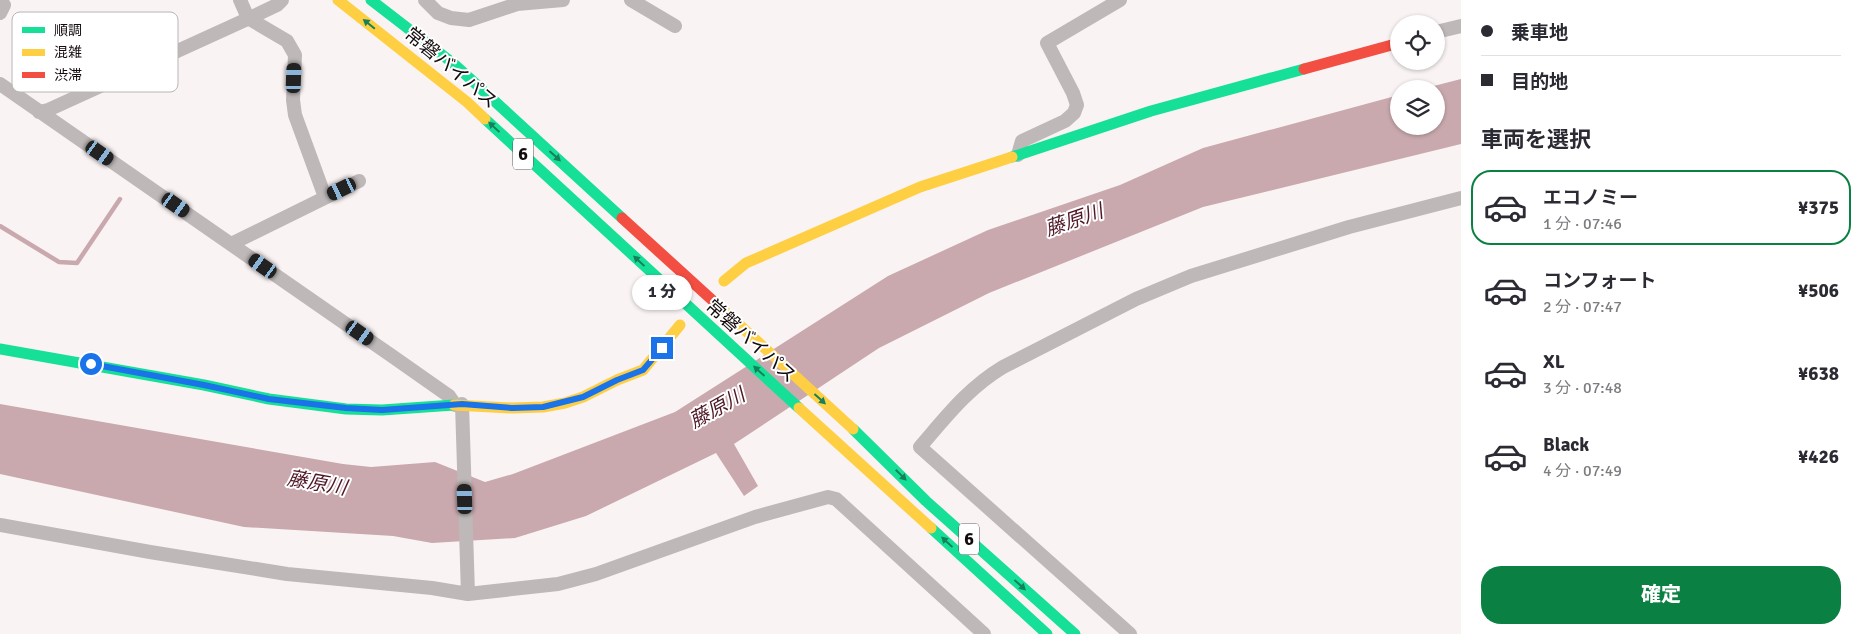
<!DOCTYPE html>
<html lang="ja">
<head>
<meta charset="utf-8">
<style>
	:root { --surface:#fff; --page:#f7f7f7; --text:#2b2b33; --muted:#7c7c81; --line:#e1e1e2; --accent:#0b8043 }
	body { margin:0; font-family:Signika,"Noto Sans JP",sans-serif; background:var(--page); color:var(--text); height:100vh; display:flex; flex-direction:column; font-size:19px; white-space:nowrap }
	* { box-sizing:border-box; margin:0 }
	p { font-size:16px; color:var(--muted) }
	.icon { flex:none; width:28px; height:28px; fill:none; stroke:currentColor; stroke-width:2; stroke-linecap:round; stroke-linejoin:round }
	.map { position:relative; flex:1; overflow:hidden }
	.details { display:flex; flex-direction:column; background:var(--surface); width:400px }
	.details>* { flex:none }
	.top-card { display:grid; align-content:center; height:110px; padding:0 20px; background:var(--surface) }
	.tools { position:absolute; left:1390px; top:15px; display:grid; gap:10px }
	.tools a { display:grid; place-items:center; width:55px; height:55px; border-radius:50%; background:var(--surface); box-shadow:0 1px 4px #0004; font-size:25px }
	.end { position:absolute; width:22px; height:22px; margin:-11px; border:6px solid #1a73e8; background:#fff; box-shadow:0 0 0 2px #fff }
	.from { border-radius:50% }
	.bubble { position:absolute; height:35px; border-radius:18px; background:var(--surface); box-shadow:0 1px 4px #0004; font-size:16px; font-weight:800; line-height:35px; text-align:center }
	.car { position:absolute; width:15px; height:30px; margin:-15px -8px; border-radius:6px; box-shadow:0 0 4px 1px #0007; background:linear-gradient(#222 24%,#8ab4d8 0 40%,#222 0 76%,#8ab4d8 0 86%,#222 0) }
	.top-card b { display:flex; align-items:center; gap:18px; height:48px; font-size:19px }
	.top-card b+b { border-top:1px solid var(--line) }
	.top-card i { width:12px; height:12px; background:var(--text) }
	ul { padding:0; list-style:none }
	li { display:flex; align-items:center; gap:15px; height:75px; margin:0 10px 8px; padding:0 10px; border:2px solid transparent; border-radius:20px }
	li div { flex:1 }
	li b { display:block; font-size:19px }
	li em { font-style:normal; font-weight:800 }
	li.active { border-color:var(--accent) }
	li>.icon { width:45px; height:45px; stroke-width:1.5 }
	h2 { padding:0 20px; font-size:22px; line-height:60px }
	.action { display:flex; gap:10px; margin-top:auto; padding:10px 20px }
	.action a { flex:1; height:58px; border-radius:20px; background:var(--accent); color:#fff; font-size:20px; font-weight:800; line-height:58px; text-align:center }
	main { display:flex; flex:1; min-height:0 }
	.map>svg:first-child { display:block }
</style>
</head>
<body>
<main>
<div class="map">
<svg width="1461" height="634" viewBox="0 0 1461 634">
	<rect width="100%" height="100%" fill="#faf3f4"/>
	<path fill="#c9a9ae" d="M 1461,79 L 1461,144 L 1203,207 L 989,293 L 879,348 L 734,444 L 758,486 L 744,496 L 716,453 L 586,516 L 515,538 L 432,543 L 393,536 L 244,527 L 0,474 L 0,404 L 343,464 L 371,467 L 435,462 L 485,482 L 513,474 L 675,412 L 888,276 L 988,230 L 1120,185 L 1203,148 L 1399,95 L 1399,126 L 1436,126 L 1436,89 L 1422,89 Z"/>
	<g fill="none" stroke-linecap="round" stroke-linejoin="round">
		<path stroke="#c9a9ae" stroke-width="4.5" d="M 0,226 L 59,262 L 77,263 L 120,199"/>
		<path stroke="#beb8b9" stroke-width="14" d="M 240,0 L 248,18 L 287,41 L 295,55 L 293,100 L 295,115 L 325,197
			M 425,0 L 438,13 L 451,18 L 469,20 L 517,4 L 563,0
			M 631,0 L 675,26
			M 0,13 L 4,5
			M 1436,32 L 1461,26
			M 0,84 L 392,356 L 449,396 L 455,405
			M 39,112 L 48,110 L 254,16 L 277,5 L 282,0
			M 1018,155 L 1022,141 L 1065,121 L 1074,113 L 1077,105 L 1073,93 L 1047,43 L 1120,0
			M 231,244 L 359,181
			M 462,404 L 468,594
			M 0,525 L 150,552 L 287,574 L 432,588 L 468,594 L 558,584 L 596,574 L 755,517 L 828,497 L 836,499 L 984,634
			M 1130,634 L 920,447 C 946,417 968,388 1003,367 L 1136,299 L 1191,276 L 1349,227 L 1461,198"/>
		<path stroke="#16e098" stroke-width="11" d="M 371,0 L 454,64 L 622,218
			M 485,119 L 799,408
			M 1012,157 L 1151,111 L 1304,69
			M 0,349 L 204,385 L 269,399 L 346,409 L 382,410 L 454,405
			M 853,429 L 926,501 L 1075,634
			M 931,528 L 1047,634"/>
		<path stroke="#ffcf43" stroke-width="11" d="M 338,0 L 467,102 L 485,119
			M 724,281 L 746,263 L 920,187 L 1012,157
			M 722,309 L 853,429
			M 454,405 L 512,408 L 543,407 L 565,403 L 583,397 L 617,380 L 643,370 L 680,325
			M 799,408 L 931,528"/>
		<path stroke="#f24e42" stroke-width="11" d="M 1304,69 L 1399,43
			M 622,218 L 722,309"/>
	</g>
	<defs><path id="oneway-solid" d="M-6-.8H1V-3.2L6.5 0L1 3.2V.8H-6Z" transform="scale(1.25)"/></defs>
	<g fill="#158059">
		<use href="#oneway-solid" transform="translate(369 24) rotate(-141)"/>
		<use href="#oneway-solid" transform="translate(494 127) rotate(-137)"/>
		<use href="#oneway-solid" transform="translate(555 156) rotate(42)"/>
		<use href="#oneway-solid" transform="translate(639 261) rotate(-137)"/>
		<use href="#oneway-solid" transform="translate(759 371) rotate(-138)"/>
		<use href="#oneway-solid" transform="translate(820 399) rotate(42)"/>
		<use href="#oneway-solid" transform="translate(901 475) rotate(45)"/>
		<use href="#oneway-solid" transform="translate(947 542) rotate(-137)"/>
		<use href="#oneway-solid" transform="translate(1020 585) rotate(42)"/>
	</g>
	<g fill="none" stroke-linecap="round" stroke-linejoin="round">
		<path stroke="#1a73e8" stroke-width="6" d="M 91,364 L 204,385 L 269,399 L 346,408 L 382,410 L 462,404 L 512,408 L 543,407 L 583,397 L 617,380 L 643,370 L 662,348"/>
	</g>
	<g text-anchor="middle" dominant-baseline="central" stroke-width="4" stroke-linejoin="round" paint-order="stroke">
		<g fill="#fff" stroke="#5a5455" stroke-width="1">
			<rect x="513" y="138.5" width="20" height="31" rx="4"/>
			<rect x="959" y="523.5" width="20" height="31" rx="4"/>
		</g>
		<g font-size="18" font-weight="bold" fill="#140b0c">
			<text x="523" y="154">6</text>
			<text x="969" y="539">6</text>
		</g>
		<g font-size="19" fill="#140b0c" stroke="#fff">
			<text transform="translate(451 68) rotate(40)">常磐バイパス</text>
			<text transform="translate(751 341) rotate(42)">常磐バイパス</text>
		</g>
		<g font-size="20" font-style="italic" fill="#4f1826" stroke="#fff">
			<text transform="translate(1074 220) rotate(-19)">藤原川</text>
			<text transform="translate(717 408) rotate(-29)">藤原川</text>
			<text transform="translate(317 483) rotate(10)">藤原川</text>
		</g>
	</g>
	<rect x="12" y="12" width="166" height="80" rx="8" fill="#fff" stroke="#b8b6b6" stroke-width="1"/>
	<rect x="22" y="27" width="23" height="6" fill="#16e098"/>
	<rect x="22" y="49" width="23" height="7" fill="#ffcf43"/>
	<rect x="22" y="72" width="23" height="6" fill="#f24e42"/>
	<g font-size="14" fill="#140b0c">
		<text x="54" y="35">順調</text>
		<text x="54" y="57">混雑</text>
		<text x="54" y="80">渋滞</text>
	</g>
</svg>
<div class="tools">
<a><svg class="icon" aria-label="locate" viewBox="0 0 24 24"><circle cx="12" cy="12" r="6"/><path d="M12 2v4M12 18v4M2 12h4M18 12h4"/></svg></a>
<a><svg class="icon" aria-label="layers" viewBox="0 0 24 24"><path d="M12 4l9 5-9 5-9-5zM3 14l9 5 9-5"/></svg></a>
</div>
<i class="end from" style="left:91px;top:364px"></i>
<i class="end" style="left:662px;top:348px"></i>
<div class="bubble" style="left:632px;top:275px;width:60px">1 分</div>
<i class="car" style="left:294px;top:78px;rotate:2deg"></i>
<i class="car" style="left:100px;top:153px;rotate:125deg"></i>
<i class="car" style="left:342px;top:189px;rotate:244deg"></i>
<i class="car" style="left:176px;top:205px;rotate:125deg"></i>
<i class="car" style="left:263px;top:266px;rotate:305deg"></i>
<i class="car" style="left:360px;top:333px;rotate:125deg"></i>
<i class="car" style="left:465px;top:499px;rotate:358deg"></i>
</div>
<section class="details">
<div class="top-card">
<b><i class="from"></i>乗車地</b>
<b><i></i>目的地</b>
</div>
<h2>車両を選択</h2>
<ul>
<li class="active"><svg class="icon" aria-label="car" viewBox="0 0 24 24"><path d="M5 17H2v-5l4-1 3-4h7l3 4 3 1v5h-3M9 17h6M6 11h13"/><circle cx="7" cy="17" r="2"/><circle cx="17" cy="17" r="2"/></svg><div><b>エコノミー</b><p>1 分 · 07:46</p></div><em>¥375</em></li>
<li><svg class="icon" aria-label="car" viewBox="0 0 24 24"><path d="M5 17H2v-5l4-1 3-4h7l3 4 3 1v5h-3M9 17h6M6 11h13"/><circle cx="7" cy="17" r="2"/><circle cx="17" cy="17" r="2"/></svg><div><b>コンフォート</b><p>2 分 · 07:47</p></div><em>¥506</em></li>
<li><svg class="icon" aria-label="car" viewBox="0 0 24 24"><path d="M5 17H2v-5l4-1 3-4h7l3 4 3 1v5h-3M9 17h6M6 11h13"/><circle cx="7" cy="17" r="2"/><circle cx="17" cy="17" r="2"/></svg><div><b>XL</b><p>3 分 · 07:48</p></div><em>¥638</em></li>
<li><svg class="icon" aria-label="car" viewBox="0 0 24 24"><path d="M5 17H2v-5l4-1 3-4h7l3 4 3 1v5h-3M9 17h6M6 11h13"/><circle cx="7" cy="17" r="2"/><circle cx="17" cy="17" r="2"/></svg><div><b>Black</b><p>4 分 · 07:49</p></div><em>¥426</em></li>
</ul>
<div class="action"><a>確定</a></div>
</section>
</main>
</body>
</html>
